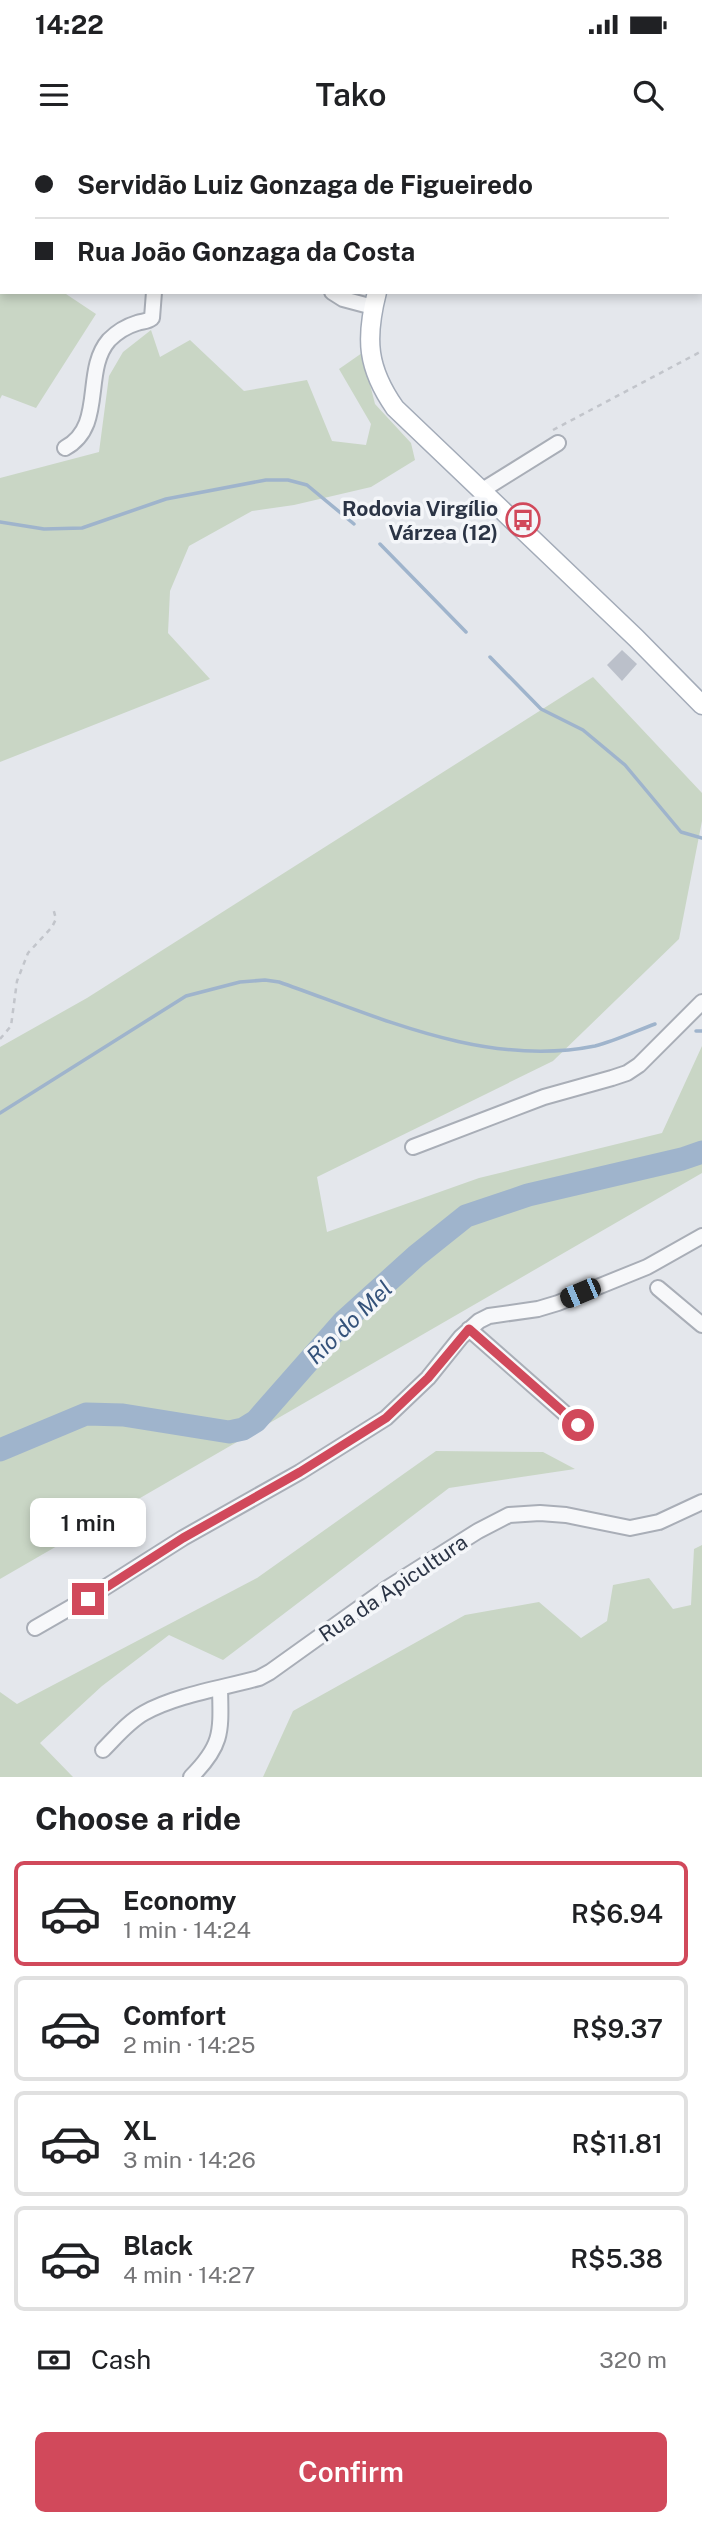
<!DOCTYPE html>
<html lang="en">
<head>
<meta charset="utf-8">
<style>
	:root { --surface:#fff; --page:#f2f2f2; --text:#202124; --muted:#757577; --line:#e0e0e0; --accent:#d1495b }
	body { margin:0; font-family:"Public Sans",sans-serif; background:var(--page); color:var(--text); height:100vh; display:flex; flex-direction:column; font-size:26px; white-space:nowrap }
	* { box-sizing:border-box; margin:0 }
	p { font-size:23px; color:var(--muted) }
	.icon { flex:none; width:38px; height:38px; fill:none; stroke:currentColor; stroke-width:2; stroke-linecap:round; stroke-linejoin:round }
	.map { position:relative; height:1637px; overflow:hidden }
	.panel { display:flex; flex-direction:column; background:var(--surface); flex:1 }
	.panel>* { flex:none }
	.top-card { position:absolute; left:0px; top:0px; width:704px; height:154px; box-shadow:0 4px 10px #0003; display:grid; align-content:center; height:154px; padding:0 35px; background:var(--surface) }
	.end { position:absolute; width:32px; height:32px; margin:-16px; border:9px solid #d1495b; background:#fff; box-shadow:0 0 0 4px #fff }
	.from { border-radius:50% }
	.bubble { position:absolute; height:49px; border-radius:10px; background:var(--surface); box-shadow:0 4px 10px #0003; font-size:23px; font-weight:600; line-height:49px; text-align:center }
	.car { position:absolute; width:21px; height:42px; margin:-21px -10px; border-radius:9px; box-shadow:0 0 5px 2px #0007; background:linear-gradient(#222 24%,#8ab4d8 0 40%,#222 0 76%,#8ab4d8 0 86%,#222 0) }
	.top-card b { display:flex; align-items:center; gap:24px; height:66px; font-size:26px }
	.top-card b+b { border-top:2px solid var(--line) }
	.top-card i { width:18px; height:18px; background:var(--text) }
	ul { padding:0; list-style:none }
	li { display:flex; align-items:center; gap:21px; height:105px; margin:0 14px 10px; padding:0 21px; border:4px solid var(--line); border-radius:10px }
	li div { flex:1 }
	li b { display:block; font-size:26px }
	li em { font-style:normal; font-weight:600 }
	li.selected { border-color:var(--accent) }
	li>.icon { width:63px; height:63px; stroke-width:1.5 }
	h2 { padding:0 35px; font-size:32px; line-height:84px }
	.pay { display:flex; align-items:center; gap:18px; height:77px; padding:0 35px; font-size:26px }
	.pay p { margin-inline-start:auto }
	.button { display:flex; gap:14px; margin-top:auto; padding:14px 35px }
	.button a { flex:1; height:80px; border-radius:10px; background:var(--accent); color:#fff; font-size:28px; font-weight:600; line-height:80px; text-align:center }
	.status { display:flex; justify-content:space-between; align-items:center; height:49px; padding:0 35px; background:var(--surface); direction:ltr }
	.status svg { height:19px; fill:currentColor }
	header { display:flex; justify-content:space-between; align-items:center; height:91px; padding:0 35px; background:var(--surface); font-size:32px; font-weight:600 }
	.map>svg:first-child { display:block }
</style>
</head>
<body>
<div class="status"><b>14:22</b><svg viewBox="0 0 49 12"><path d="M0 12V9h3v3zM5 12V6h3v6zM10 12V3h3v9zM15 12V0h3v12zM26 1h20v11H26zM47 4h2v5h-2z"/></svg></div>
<header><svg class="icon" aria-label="menu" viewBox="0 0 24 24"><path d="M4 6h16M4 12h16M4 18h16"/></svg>Tako<svg class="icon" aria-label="search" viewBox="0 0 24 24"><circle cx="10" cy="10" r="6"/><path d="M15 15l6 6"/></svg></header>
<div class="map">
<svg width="702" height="1637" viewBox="0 0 702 1637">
	<rect width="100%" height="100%" fill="#e4e7ec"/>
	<path fill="#c9d6c5" d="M 0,12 L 2,152 L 63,152 L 96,174 L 36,268 L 2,255 L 0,259 Z
		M 151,190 L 160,217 L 190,200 L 244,251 L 307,240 L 332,301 L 366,305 L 371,284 L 339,229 L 362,213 L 375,264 L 411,303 L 415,320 L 371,347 L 294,365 L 252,371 L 189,406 L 170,451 L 168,493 L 210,539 L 0,622 L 0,338 L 99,312 L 109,236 L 123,212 Z
		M 593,537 L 702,653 L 702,681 L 679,799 L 553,921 L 317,1037 L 327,1092 L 479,1038 L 662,993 L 702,906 L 702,1033 L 0,1439 L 0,907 L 87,858 Z
		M 436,1311 L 543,1312 L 575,1329 L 449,1348 L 223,1520 L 169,1495 L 102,1546 L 40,1603 L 73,1637 L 0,1637 L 0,1552 L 17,1564 L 257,1438 Z
		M 702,1405 L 702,1637 L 263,1637 L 293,1571 L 465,1475 L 539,1462 L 581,1498 L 607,1481 L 613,1445 L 649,1438 L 673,1469 L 691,1465 L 694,1409 Z"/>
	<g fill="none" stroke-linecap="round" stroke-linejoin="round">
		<path stroke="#9fb4cc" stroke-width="3.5" d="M 0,382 L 44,389 L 82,388 L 166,359 L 266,340 L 288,340 L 307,345 L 354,384
			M 380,404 L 466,492
			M 490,517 L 541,569 L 583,590 L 625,625 L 681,692 L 702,698
			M 696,891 L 702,891
			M 0,973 L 186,856 L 240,842 L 265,840 L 279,842 C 379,877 486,928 595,906 C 615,901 636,891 655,884"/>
		<path stroke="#9fb4cc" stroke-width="23" d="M 0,1310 L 86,1274 L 123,1275 L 229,1292 L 243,1289 L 256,1281 L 343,1182 L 416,1116 L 466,1076 L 528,1055 L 682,1019 L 702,1012"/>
	</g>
	<path fill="#bbc0ca" d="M 622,510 L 637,524 L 622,541 L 607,525 Z"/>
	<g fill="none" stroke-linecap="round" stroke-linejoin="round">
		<defs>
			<path id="minor" d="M 468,2 L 471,0
				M 332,152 L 343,159 L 373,167
				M 65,308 C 106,286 82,231 109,200 C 117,192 127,186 137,183 C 143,181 147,182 152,178 L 154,152
				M 481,351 L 558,303
				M 413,1007 L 544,957 L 612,938 L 627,933 L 639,925 L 702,862
				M 658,1148 L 702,1185
				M 469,1189 L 578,1285
				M 35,1488 L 101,1450 L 183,1398 L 300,1332 L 386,1278 L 428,1238 L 461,1197 L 479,1181 L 489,1176 L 538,1169 L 558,1163 L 647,1127 L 702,1096
				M 103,1610 C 116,1597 128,1582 144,1573 C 176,1555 223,1548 259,1538 L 270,1532 L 386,1449 L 478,1391 L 509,1375 L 540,1373 L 566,1375 L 630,1388 L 659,1382 L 702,1362
				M 191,1637 C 223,1605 221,1592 220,1548"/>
			<path id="major" d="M 414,2 L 415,0
				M 377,152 C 365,199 367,228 395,268 L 636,498 L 702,565"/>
		</defs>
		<use href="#minor" stroke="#a9aeb7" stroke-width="18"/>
		<use href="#major" stroke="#a3abb8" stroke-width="21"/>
		<path stroke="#c2c5cb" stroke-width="2.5" stroke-dasharray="5 5" stroke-linecap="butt" d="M 553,290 L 702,211
			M 0,899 L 11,886 L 17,841 L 28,813 L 52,787 L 56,779 L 53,768"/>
		<use href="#minor" stroke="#f7f8fa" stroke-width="14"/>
		<use href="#major" stroke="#fff" stroke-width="18"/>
	</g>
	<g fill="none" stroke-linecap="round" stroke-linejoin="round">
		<path stroke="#d1495b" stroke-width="9" d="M 88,1459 L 183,1398 L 300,1332 L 386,1278 L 428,1238 L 469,1189 L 578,1285"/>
	</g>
	<defs>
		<symbol id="bus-ring" viewBox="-11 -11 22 22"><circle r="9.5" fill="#f4f6f9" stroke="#d1495b" stroke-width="1.5"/><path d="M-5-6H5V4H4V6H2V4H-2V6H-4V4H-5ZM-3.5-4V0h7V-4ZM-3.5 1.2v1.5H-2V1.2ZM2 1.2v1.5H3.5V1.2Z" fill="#d1495b"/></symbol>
	</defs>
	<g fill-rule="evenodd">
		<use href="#bus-ring" x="504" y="361" width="38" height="38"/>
	</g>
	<g text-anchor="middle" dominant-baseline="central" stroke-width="7" stroke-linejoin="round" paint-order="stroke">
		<g font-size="21" font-weight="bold" fill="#2b3445" stroke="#f4f6f9" text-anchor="end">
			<text x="498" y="368">Rodovia Virgílio<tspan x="498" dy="24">Várzea (12)</tspan></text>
		</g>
		<g font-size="21" fill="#2b3445" stroke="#f4f6f9">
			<text transform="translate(393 1448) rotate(-34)">Rua da Apicultura</text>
		</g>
		<g font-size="23" font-style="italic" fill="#34527a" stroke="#f4f6f9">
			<text transform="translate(349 1182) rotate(-44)">Rio do Mel</text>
		</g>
	</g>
</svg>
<i class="end from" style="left:578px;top:1285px"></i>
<i class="end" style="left:88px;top:1459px"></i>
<div class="bubble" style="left:30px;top:1358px;width:116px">1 min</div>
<i class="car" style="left:580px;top:1153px;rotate:247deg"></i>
<div class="top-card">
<b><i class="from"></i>Servidão Luiz Gonzaga de Figueiredo</b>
<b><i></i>Rua João Gonzaga da Costa</b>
</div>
</div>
<section class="panel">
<h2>Choose a ride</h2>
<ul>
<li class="selected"><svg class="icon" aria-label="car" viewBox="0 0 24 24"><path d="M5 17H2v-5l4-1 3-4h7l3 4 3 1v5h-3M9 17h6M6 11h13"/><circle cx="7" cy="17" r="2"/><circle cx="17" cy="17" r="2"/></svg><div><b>Economy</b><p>1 min · 14:24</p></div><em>R$6.94</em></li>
<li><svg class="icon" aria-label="car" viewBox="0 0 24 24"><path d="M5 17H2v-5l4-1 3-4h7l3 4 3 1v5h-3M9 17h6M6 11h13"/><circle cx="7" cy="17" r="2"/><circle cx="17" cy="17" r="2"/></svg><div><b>Comfort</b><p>2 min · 14:25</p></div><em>R$9.37</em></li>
<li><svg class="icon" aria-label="car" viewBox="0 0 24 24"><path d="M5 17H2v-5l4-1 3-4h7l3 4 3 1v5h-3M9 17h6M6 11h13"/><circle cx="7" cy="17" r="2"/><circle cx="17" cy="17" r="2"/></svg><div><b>XL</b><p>3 min · 14:26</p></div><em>R$11.81</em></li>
<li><svg class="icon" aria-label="car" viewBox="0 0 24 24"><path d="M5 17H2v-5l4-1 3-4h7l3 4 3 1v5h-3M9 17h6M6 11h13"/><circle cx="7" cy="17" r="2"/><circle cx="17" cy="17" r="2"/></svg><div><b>Black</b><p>4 min · 14:27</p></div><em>R$5.38</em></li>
</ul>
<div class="pay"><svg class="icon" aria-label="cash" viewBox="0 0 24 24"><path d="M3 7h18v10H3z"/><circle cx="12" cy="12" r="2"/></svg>Cash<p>320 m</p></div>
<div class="button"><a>Confirm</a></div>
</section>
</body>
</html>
